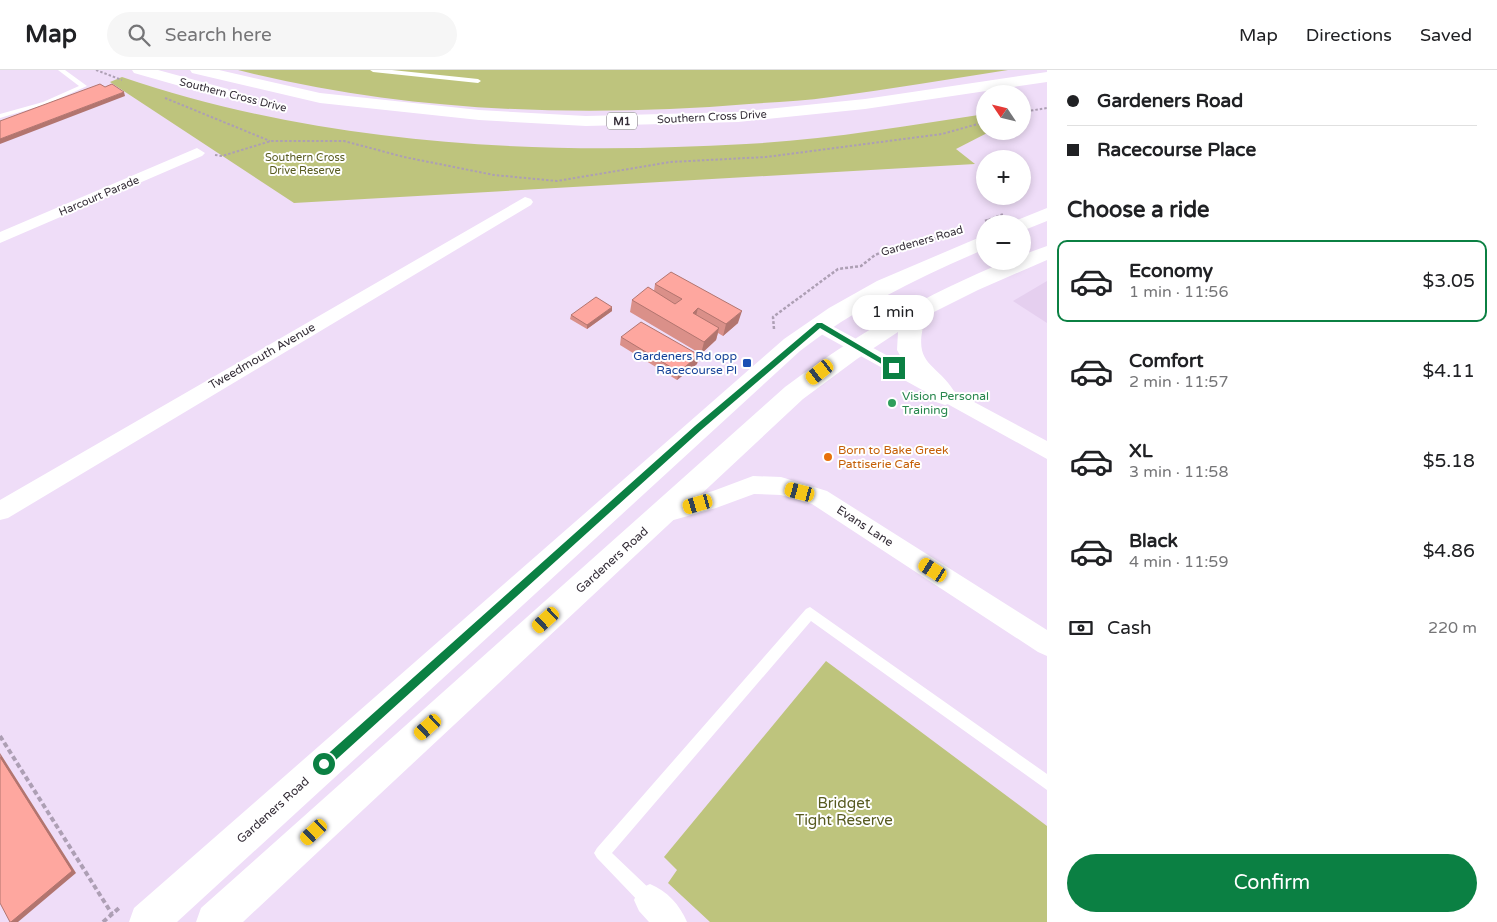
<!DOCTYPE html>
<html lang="en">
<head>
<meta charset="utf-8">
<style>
	:root { --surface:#fff; --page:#f6f6f6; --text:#202124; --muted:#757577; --line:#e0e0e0; --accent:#0b8043 }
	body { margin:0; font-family:"Varela Round",sans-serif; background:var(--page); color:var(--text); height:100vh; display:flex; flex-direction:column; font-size:19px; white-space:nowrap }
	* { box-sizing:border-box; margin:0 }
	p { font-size:16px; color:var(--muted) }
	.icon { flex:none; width:28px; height:28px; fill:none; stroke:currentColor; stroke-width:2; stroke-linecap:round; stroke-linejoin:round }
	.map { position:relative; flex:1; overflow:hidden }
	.drawer { display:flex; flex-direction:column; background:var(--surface); width:450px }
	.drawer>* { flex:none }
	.banner { display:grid; align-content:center; height:110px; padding:0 20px; background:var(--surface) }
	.needle { width:32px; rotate:305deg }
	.controls { position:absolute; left:976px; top:15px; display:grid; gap:10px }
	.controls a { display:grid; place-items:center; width:55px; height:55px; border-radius:50%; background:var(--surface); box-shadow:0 2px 8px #0003; font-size:25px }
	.end { position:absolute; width:22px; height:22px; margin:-11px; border:6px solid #0b8043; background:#fff; box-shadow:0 0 0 2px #fff }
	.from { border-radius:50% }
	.bubble { position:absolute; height:35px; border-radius:18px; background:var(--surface); box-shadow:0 2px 8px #0003; font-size:16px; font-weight:600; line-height:35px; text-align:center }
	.car { position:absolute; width:15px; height:30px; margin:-15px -8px; border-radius:6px; box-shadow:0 0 4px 1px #0007; background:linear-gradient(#f5c518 24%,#345 0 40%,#f5c518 0 76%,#345 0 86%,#f5c518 0) }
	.banner b { display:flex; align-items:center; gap:18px; height:48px; font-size:19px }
	.banner b+b { border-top:1px solid var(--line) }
	.banner i { width:12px; height:12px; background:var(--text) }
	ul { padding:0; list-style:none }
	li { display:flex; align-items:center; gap:15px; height:82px; margin:0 10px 8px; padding:0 10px; border:2px solid transparent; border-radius:10px }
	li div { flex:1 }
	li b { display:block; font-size:19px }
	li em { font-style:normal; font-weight:600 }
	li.on { border-color:var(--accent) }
	li>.icon { width:45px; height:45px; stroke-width:1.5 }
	h2 { padding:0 20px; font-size:22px; line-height:60px }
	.pay { display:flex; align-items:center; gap:12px; height:55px; padding:0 20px; font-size:19px }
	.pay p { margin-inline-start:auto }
	.primary-button { display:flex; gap:10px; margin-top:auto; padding:10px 20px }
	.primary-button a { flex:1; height:58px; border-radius:30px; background:var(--accent); color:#fff; font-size:20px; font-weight:600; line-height:58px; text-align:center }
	header { display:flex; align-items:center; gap:30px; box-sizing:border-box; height:70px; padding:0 25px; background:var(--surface); border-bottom:1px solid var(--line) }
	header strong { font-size:24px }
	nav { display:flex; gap:28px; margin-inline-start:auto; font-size:18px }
	.search { width:350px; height:45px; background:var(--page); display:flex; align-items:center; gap:12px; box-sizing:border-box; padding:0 18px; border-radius:28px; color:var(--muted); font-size:19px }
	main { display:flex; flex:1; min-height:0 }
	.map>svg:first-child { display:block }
</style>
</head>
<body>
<header>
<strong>Map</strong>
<div class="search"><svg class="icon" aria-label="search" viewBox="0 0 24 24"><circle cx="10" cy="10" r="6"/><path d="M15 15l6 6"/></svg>Search here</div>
<nav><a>Map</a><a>Directions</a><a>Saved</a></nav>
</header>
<main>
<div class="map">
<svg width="1047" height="852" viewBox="0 0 1047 852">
	<rect width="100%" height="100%" fill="#efddf8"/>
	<path fill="#e5cfef" d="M 1047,211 L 1047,253 L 1013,231 Z"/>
	<path fill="#bec47d" d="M 238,0 L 1008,0 C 949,9 890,19 831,27 C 804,31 776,32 749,34 C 580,48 404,42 238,0 Z
		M 122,7 C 322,75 536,86 746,74 C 824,70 907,56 985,44 L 985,61 L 991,61 L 956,79 L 975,94 L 294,133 L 110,12 Z
		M 826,591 L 1047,756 L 1047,852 L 710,852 L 668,813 L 677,800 L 664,787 Z"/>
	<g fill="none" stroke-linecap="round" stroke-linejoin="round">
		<path stroke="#ad9fb4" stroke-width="2" stroke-dasharray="2.5 2" stroke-linecap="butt" d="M 96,0 L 122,10
			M 165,28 L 270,71
			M 1022,42 L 1047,38
			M 215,85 L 222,86 L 271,71 L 344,71 L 404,87 L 494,105 L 557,111 L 670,92 L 766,87 L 942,64 L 985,52
			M 988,150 L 1003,144"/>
		<path stroke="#ad9fb4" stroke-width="2.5" stroke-dasharray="3 2" stroke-linecap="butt" d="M 985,151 L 991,149
			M 774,259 L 773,247 L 838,199 L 861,196 L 875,185 L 895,177 L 942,167"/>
		<path stroke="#ad9fb4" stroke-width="4" stroke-dasharray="5 3" stroke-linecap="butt" d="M 0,666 L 112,844
			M 103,852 L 119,838"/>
		<path fill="#fff" fill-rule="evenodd" d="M 58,0 L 65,0 L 87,16 L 47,34 L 0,48 L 0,44 L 43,32 L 79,16 Z
			M 370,0 L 392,0 L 478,9 L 481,11 L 478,13 L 373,2 Z
			M 810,537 L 1047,704 L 1047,720 L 811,551 L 612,783 L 654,823 L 656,829 L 654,835 L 648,837 L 642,835 L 597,788 L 594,783 L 597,778 L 806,539 Z"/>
		<path fill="#fff" fill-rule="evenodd" d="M 197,78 L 205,83 L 202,86 L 0,173 L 0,162 Z
			M 525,127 L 531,129 L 533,132 L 531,135 L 8,448 L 0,450 L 0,430 Z
			M 819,249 L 1047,371 L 1047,389 L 812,259 L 810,255 L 812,251 Z
			M 753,406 L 781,407 L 827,421 L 1047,560 L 1047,586 L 1038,582 L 812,434 L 781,425 L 754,424 L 716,438 L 663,453 L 655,451 L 652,444 L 655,437 L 713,421 Z
			M 650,814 C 667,821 680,835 687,852 L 649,852 L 639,841 L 634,830 L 639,819 Z"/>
		<path fill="#fff" fill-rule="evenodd" d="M 1047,138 L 1047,151 L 1022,161 L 1022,154 L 1013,154 L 1015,151 Z
			M 985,165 L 985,179 C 920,207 857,237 800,281 L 177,852 L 129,852 L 134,838 L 784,269 L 829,238 L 877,211 Z
			M 1047,176 L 1047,190 L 978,220 L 926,246 C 910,298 937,290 957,326 L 954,332 L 945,335 L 936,332 L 911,305 L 897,280 L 898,262 L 857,289 L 803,329 L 243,852 L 196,852 L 201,838 L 785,317 C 854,265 927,224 1007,191 L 1022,191 L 1022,185 Z"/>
		<path fill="#fff" fill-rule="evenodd" d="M 132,0 L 158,0 L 228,19 L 230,23 L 228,27 L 222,28 L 134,3 Z
			M 190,0 L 219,0 L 320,23 L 479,40 L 586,46 L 738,42 L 865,29 L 1047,2 L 1047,12 L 865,39 L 738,52 L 586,56 L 479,50 L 320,33 L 192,3 Z"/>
	</g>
	<path fill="#da9089" d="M 655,214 L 738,253 L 723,266 L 718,263 L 716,270 L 701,284 L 630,242 L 632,230 L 654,221 Z
		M 612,241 L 587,259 L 570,249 L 571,245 Z
		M 621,267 L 699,285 L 697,294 L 677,310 L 620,275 Z"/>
	<path fill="#b2756f" d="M 124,22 L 125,26 L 0,74 L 0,69 Z
		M 612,237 L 612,241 L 587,259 L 587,255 Z
		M 698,238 L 695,250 L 693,243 Z
		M 742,241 L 738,253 L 723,266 L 726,254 Z
		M 719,258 L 716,270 L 701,284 L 704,272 Z
		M 699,285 L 697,294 L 677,310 L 679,302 Z
		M 0,683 L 76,803 L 18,852 L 11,852 Z"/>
	<path fill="#fea79f" stroke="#b2756f" d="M 100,14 L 105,17 L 112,14 L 124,22 L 0,69 L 0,51 Z
		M 671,202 L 742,241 L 726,254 L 698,238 L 693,243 L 719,258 L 704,272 L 632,230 L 648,217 L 675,234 L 682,229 L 655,214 Z
		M 596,227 L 612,237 L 587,255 L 571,245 Z
		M 641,252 L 699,285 L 679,302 L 621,267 Z
		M 0,687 L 72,801 L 11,852 L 10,852 L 0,833 Z"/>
	<path fill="#0b8043" d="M 817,253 L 822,253 L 898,298 L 892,300 L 820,258 L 701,360 L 328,697 L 321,697 L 321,690 L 695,356 Z"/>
	<rect fill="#1a4fb4" stroke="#fff" stroke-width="2" x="742" y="288" width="10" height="10" rx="2.5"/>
	<circle fill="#2e9e5b" stroke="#fff" stroke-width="2" cx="892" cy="333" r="5"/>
	<circle fill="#e8710a" stroke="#fff" stroke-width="2" cx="828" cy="387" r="5"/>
	<g text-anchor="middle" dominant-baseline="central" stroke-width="4" stroke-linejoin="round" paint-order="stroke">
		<g font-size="11" fill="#352e38" stroke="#fff">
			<text transform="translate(233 25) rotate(14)">Southern Cross Drive</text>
			<text transform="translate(712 47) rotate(-3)">Southern Cross Drive</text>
			<text transform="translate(99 126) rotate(-23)">Harcourt Parade</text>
			<text transform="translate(922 171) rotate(-16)">Gardeners Road</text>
		</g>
		<rect fill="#fff" stroke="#726d74" stroke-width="1" x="607" y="42.5" width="30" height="17" rx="4"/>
		<g font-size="11" font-weight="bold" fill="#352e38">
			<text x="622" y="51">M1</text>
		</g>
		<g font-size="11" fill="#575a1f" stroke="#fff">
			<text x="305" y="87">Southern Cross<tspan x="305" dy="13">Drive Reserve</tspan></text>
		</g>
		<g font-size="12" fill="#352e38" stroke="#fff">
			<text transform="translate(262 286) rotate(-30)">Tweedmouth Avenue</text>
			<text transform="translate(865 456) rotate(33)">Evans Lane</text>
			<text transform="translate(612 490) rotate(-42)">Gardeners Road</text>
			<text transform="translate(273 740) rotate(-42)">Gardeners Road</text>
		</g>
		<g font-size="12" fill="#164399" stroke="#fff" text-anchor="end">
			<text x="737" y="286">Gardeners Rd opp<tspan x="737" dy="14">Racecourse Pl</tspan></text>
		</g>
		<g font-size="12" fill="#27864d" stroke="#fff" text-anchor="start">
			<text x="902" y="326">Vision Personal<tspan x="902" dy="14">Training</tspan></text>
		</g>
		<g font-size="12" fill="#c56008" stroke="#fff" text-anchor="start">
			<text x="838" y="380">Born to Bake Greek<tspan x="838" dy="14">Pattiserie Cafe</tspan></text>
		</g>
		<g font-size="15" fill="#575a1f" stroke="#fff">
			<text x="844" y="733">Bridget<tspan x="844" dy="17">Tight Reserve</tspan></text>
		</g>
	</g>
</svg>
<div class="controls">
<a><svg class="needle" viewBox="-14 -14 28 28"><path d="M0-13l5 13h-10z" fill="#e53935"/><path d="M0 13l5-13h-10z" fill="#757577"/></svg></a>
<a>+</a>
<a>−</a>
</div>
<i class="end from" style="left:324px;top:694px"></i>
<i class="end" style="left:894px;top:298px"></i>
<div class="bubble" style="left:852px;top:225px;width:82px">1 min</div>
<i class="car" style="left:820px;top:302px;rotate:232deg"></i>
<i class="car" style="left:800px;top:422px;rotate:285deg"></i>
<i class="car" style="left:698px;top:434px;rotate:254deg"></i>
<i class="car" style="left:933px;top:500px;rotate:303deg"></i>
<i class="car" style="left:546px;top:550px;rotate:228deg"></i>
<i class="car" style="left:428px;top:657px;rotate:228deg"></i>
<i class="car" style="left:314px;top:762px;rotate:227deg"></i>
</div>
<section class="drawer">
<div class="banner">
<b><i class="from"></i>Gardeners Road</b>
<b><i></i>Racecourse Place</b>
</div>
<h2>Choose a ride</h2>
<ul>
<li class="on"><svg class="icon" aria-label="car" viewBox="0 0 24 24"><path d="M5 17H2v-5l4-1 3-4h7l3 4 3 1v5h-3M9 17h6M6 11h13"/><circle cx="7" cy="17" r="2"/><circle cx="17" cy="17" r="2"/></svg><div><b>Economy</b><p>1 min · 11:56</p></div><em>$3.05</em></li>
<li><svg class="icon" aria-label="car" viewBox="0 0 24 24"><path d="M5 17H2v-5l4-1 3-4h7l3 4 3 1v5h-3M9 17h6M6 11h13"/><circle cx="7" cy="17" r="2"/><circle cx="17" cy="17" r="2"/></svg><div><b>Comfort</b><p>2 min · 11:57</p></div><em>$4.11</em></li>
<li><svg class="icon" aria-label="car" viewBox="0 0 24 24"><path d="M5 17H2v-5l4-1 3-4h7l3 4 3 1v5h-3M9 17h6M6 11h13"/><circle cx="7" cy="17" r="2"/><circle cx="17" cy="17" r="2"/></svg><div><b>XL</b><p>3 min · 11:58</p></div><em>$5.18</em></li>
<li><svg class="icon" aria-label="car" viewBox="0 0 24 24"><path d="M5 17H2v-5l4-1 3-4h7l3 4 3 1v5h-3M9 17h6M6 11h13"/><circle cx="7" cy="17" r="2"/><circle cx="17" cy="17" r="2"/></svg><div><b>Black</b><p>4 min · 11:59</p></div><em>$4.86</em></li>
</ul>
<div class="pay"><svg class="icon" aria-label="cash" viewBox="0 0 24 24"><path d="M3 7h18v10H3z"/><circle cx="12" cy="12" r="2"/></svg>Cash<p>220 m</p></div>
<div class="primary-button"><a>Confirm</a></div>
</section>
</main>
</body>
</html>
